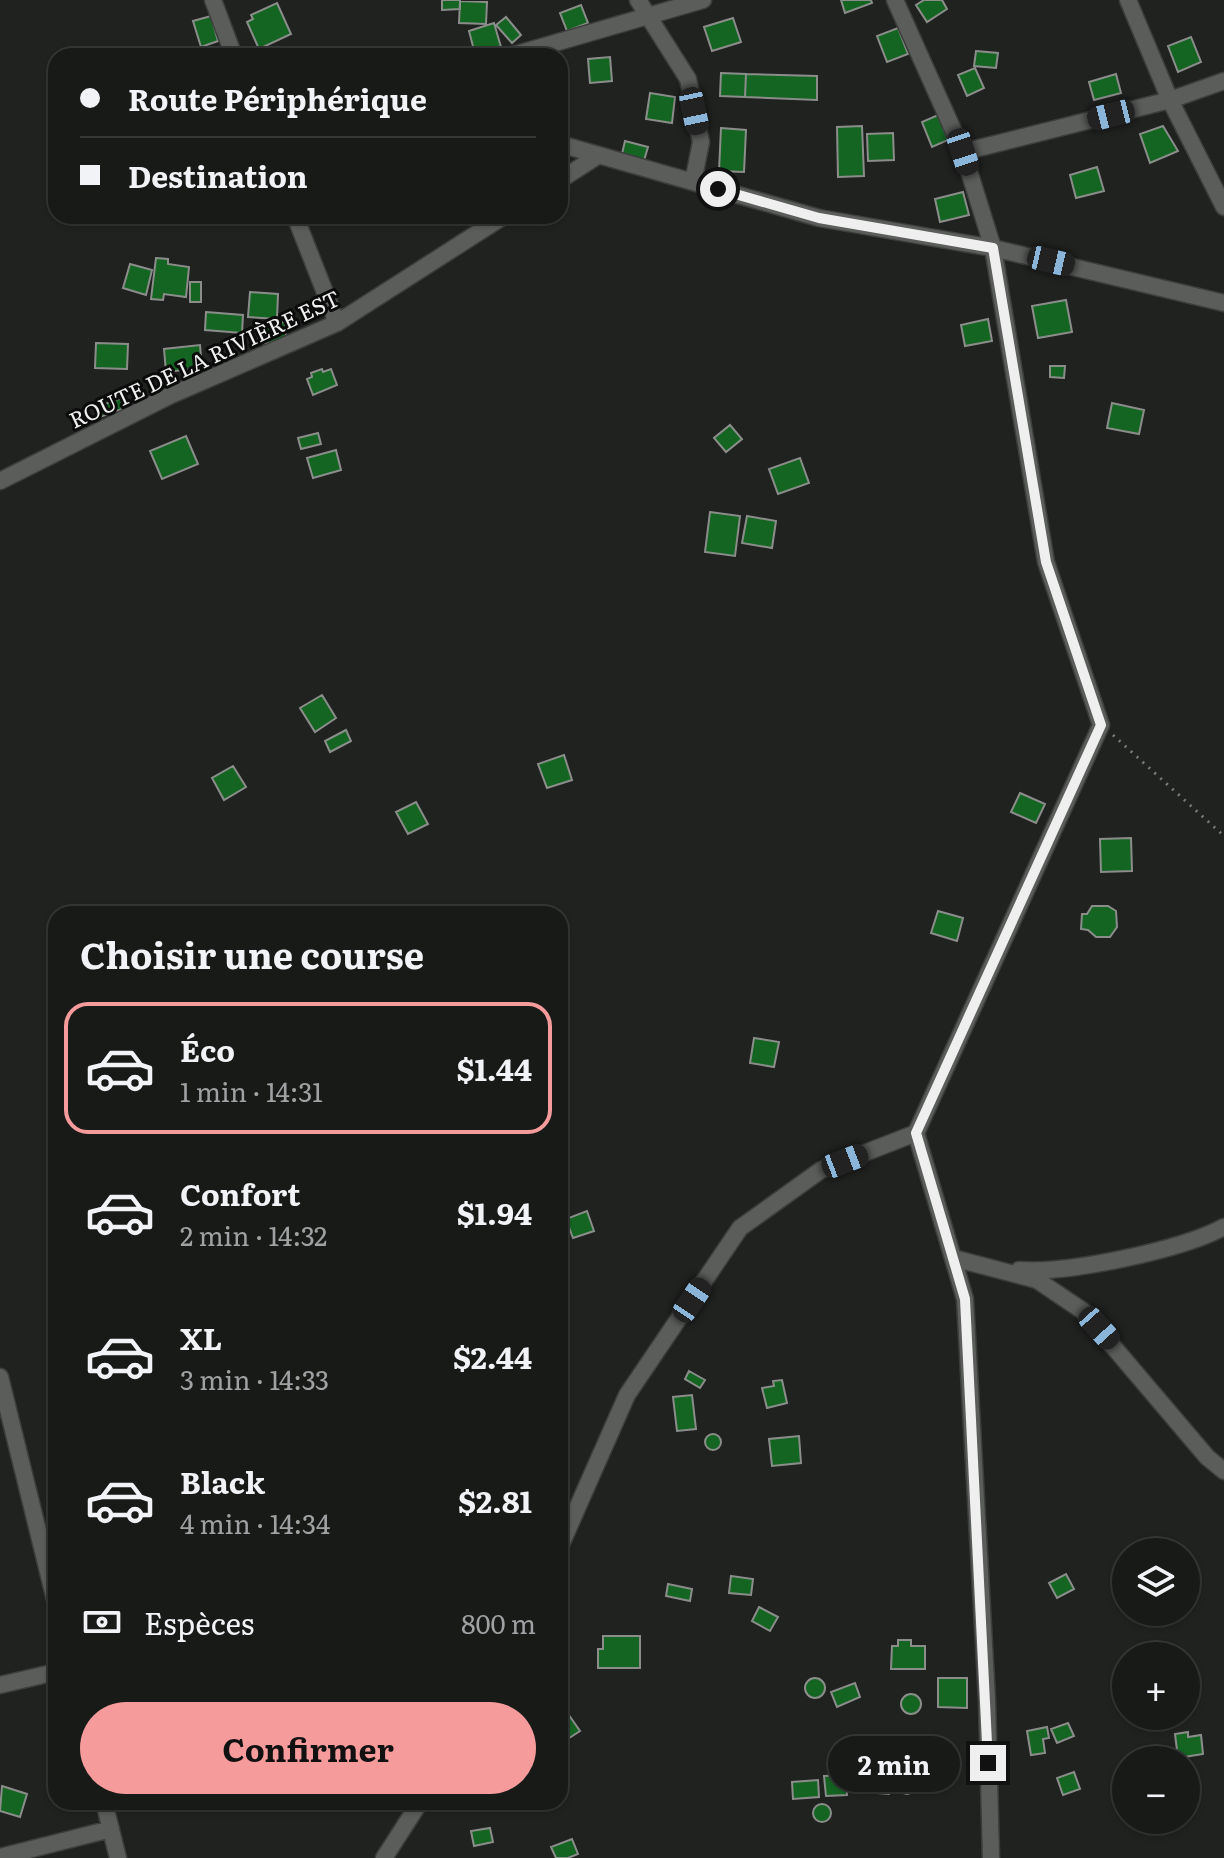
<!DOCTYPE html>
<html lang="fr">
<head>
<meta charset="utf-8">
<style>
	:root { --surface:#181a18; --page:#212321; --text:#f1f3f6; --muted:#9fa1a2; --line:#363837; --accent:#f59b9c }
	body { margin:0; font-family:Literata,serif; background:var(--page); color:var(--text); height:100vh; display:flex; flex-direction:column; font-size:30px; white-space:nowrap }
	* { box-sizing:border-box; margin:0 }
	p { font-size:26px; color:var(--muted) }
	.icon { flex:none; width:44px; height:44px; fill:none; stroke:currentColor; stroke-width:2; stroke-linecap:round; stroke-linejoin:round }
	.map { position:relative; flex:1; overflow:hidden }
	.drawer { position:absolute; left:48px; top:906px; width:520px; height:904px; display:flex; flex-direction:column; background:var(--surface); border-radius:24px; box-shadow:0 2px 6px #0004,0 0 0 2px var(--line) }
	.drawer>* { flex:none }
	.top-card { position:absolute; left:48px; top:48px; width:520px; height:176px; border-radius:24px; box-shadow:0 2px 6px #0004,0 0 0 2px var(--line); display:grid; align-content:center; height:176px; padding:0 32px; background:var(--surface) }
	.buttons { position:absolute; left:1112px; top:1538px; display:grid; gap:16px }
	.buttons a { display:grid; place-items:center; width:88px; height:88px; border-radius:50%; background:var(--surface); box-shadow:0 2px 6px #0004,0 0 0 2px var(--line); font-size:40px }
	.end { position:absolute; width:36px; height:36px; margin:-18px; border:10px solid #eeefee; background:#111; box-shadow:0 0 0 4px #111 }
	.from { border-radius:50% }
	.bubble { position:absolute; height:56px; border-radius:28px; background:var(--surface); box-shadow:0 2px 6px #0004,0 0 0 2px var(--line); font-size:26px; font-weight:700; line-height:56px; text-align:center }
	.car { position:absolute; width:24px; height:48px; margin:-24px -12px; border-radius:10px; box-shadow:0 0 6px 2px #0007; background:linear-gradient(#222 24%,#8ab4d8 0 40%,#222 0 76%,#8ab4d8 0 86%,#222 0) }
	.top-card b { display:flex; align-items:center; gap:28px; height:76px; font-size:30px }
	.top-card b+b { border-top:2px solid var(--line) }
	.top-card i { width:20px; height:20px; background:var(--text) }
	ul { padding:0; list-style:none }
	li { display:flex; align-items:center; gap:24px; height:132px; margin:0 16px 12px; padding:0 16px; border:4px solid transparent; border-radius:24px }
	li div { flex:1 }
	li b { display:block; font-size:30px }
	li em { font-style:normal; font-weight:700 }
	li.active { border-color:var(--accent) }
	li>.icon { width:72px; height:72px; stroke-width:1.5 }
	h2 { padding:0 32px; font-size:36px; line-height:96px }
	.pay { display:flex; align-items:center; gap:20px; height:88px; padding:0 32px; font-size:30px }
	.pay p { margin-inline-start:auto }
	.action { display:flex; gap:16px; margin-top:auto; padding:16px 32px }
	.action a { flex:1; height:92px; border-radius:48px; background:var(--accent); color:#111; font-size:32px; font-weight:700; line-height:92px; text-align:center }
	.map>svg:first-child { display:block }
</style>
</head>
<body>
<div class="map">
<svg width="1224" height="1858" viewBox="0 0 1224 1858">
	<rect width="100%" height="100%" fill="#202220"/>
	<path fill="#146422" stroke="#8b8d8b" stroke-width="2" d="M 442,0 L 460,0 L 460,9 L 442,10 Z
		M 841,0 L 871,0 L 872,3 L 845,13 Z
		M 924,0 L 942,0 L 947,9 L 927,22 L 916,5 Z
		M 460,1 L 487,2 L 486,24 L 459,23 Z
		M 277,3 L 291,34 L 259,49 L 247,22 L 253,19 L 251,15 Z
		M 581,5 L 588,23 L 567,31 L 560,13 Z
		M 211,16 L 218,41 L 201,47 L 193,21 Z
		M 506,17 L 521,35 L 512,43 L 496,25 Z
		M 733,18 L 741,42 L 712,51 L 704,27 Z
		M 494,23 L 501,47 L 475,54 L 469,31 Z
		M 898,28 L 908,54 L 887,62 L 877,36 Z
		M 1191,37 L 1201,62 L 1178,72 L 1168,46 Z
		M 976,51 L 998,53 L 996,68 L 974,66 Z
		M 610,57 L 612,81 L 590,83 L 588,59 Z
		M 975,68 L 984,88 L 967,96 L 958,75 Z
		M 721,73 L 746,74 L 745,97 L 720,96 Z
		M 746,74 L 817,76 L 817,100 L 745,97 Z
		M 1116,74 L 1121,93 L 1094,100 L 1089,82 Z
		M 650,93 L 675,97 L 672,123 L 646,119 Z
		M 938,115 L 948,140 L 932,147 L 922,122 Z
		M 862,126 L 864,176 L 838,177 L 837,127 Z
		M 1163,126 L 1178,151 L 1150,163 L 1140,134 Z
		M 721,128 L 746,130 L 744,172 L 719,171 Z
		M 893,133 L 894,160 L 868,161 L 867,134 Z
		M 625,141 L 648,147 L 643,164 L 621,158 Z
		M 1097,167 L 1104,191 L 1076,198 L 1070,175 Z
		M 963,192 L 969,215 L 940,222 L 935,199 Z
		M 156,258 L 168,259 L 168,264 L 189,267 L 186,297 L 164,294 L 163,300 L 151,299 Z
		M 130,264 L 152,270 L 146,295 L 123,288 Z
		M 190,282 L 201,282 L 201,302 L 190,302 Z
		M 250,292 L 278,294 L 277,319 L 248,317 Z
		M 1066,300 L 1072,332 L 1038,338 L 1032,306 Z
		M 206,312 L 243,315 L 242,333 L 205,330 Z
		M 988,319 L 992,341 L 965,346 L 961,325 Z
		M 285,322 L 286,341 L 259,344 L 257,325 Z
		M 96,343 L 128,344 L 127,369 L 95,368 Z
		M 200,345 L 202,368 L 166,372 L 164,349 Z
		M 1050,366 L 1065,366 L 1064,378 L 1050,377 Z
		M 322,369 L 323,372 L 331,369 L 337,385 L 313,395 L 307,379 L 312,377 L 311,373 Z
		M 124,397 L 128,407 L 97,418 L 94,408 Z
		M 1112,403 L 1144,410 L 1139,434 L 1107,428 Z
		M 730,425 L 742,439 L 726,452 L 714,438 Z
		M 318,433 L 321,444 L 301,449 L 298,438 Z
		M 186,436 L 198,464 L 162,479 L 150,451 Z
		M 336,450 L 341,470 L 313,478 L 307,458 Z
		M 800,458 L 809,483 L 778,494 L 769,469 Z
		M 710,512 L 740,516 L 735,556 L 705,552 Z
		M 747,516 L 776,521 L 772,548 L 742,543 Z
		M 322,695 L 336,718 L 315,732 L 300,708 Z
		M 346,730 L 351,741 L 330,752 L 325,741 Z
		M 564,755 L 572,780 L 547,788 L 538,764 Z
		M 233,766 L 246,787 L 224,800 L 212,778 Z
		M 1020,793 L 1045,804 L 1036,823 L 1011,812 Z
		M 416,802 L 428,824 L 408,834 L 396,812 Z
		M 1131,838 L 1132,871 L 1101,872 L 1100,839 Z
		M 1092,906 L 1108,906 L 1116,911 L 1117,927 L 1110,937 L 1096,937 L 1088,930 L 1081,929 L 1082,914 L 1087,914 Z
		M 938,911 L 963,918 L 957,941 L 931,933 Z
		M 754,1038 L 779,1042 L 774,1067 L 750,1063 Z
		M 587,1211 L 594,1231 L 573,1238 L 566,1219 Z
		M 689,1371 L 705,1380 L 700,1388 L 685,1379 Z
		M 782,1380 L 787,1403 L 767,1408 L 762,1388 L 774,1386 L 773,1381 Z
		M 692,1395 L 696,1429 L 677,1431 L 673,1397 Z
		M705 1442a8 8 0 1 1 16 0a8 8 0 1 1-16 0Z
		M 799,1436 L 801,1463 L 772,1466 L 769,1439 Z
		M 1066,1574 L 1074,1589 L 1057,1598 L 1049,1583 Z
		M 731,1576 L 753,1579 L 751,1595 L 729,1593 Z
		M 668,1584 L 692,1589 L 690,1601 L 666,1596 Z
		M 759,1607 L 778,1617 L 770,1631 L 752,1621 Z
		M 603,1636 L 640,1636 L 640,1668 L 598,1668 L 598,1649 L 603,1649 Z
		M 898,1640 L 911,1640 L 911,1646 L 925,1646 L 925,1669 L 891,1669 L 892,1646 L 898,1646 Z
		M 938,1678 L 967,1678 L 967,1708 L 938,1707 Z
		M805 1688a10 10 0 1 1 20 0a10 10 0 1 1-20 0Z
		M 855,1683 L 860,1697 L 837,1707 L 831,1692 Z
		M901 1704a10 10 0 1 1 20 0a10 10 0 1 1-20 0Z
		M 564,1708 L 580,1731 L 560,1744 L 560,1710 Z
		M 1068,1723 L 1074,1736 L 1057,1743 L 1051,1729 Z
		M 1047,1727 L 1049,1738 L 1043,1739 L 1045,1753 L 1031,1755 L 1027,1731 Z
		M 1188,1732 L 1188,1737 L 1201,1735 L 1203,1754 L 1178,1758 L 1175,1734 Z
		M 1074,1772 L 1080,1789 L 1063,1795 L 1057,1778 Z
		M 846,1775 L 847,1795 L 826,1796 L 824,1776 Z
		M898 1785a9 9 0 1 1 18 0a9 9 0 1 1-18 0Z
		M 879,1778 L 891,1779 L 889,1794 L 878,1793 Z
		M 818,1780 L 819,1797 L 793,1799 L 792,1782 Z
		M 2,1786 L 27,1794 L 20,1817 L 0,1811 Z
		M813 1813a9 9 0 1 1 18 0a9 9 0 1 1-18 0Z
		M 490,1828 L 493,1842 L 474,1846 L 471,1831 Z
		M 572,1839 L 578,1854 L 568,1858 L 556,1858 L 551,1847 Z"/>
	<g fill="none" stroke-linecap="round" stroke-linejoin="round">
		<defs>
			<path id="street" d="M 213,0 L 234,56
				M 638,0 L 688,79 L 701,142 L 693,182
				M 895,0 L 963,152 L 993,248 L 1046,562 L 1101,725 L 916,1133 L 965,1299 L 987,1700 L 991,1858
				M 1128,0 L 1170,100 L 1224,207
				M 510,56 L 703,0
				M 560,144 L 819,218 L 993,248 L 1224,303
				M 963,152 L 1170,100 L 1224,81
				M 560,180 L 599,155
				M 295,216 L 337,323
				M 0,481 L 169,396 L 337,323 L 504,216
				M 953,1258 L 1037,1280 L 1083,1311 L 1207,1457 L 1224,1471
				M 1019,1270 C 1067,1274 1181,1250 1224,1227
				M 0,1377 L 56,1604
				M 560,1547 L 627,1395 L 740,1228 L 821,1170 L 916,1133
				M 0,1685 L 56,1672
				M 104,1802 L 118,1858
				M 0,1857 L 111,1829
				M 384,1858 L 420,1802"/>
		</defs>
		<use href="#street" stroke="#3c3e3c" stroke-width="19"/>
		<path stroke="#777877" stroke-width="3" stroke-dasharray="2 6" stroke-linecap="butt" d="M 1113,735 L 1224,836"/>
		<use href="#street" stroke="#5a5d5a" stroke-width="16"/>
	</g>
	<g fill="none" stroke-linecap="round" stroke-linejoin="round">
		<path stroke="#eeefee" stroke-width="10" d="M 718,189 L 819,218 L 993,248 L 1046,562 L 1101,725 L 916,1133 L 965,1299 L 988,1763"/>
	</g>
	<g text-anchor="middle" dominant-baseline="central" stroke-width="6" stroke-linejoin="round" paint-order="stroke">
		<g font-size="22" fill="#eeefee" stroke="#0a0b0a">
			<text transform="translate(204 358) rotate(-25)">ROUTE DE LA RIVIÈRE EST</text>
		</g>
	</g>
</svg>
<div class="buttons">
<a><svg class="icon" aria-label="layers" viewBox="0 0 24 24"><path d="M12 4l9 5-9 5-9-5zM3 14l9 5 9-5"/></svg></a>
<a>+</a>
<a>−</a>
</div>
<i class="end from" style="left:718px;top:189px"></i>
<i class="end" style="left:988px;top:1763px"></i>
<div class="bubble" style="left:828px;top:1736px;width:132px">2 min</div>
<i class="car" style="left:694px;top:111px;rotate:168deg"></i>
<i class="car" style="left:1111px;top:115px;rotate:256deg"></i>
<i class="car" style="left:963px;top:152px;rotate:162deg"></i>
<i class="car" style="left:1051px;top:261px;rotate:103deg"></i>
<i class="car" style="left:845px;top:1161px;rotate:69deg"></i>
<i class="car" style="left:692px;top:1300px;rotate:34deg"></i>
<i class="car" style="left:1099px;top:1328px;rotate:138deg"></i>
<div class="top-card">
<b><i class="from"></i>Route Périphérique</b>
<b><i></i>Destination</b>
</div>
<section class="drawer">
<h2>Choisir une course</h2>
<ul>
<li class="active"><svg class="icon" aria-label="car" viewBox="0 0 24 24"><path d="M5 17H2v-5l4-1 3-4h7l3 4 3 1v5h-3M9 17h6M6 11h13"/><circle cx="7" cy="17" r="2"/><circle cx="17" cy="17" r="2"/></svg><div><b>Éco</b><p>1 min · 14:31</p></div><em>$1.44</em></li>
<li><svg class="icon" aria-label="car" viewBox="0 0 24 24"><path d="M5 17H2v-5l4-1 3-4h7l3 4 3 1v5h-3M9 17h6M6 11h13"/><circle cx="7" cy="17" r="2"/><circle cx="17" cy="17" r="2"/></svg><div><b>Confort</b><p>2 min · 14:32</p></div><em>$1.94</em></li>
<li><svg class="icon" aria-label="car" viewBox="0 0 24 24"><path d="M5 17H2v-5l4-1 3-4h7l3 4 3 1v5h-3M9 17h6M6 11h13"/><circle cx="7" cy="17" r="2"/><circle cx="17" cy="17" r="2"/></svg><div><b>XL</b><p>3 min · 14:33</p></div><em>$2.44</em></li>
<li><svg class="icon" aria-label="car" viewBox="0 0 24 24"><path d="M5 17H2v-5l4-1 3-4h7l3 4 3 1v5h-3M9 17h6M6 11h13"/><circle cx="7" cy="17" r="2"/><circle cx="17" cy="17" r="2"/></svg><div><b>Black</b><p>4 min · 14:34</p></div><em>$2.81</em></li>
</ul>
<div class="pay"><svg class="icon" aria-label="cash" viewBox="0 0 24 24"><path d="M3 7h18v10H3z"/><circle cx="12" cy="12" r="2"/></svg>Espèces<p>800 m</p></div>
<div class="action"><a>Confirmer</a></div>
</section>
</div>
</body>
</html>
